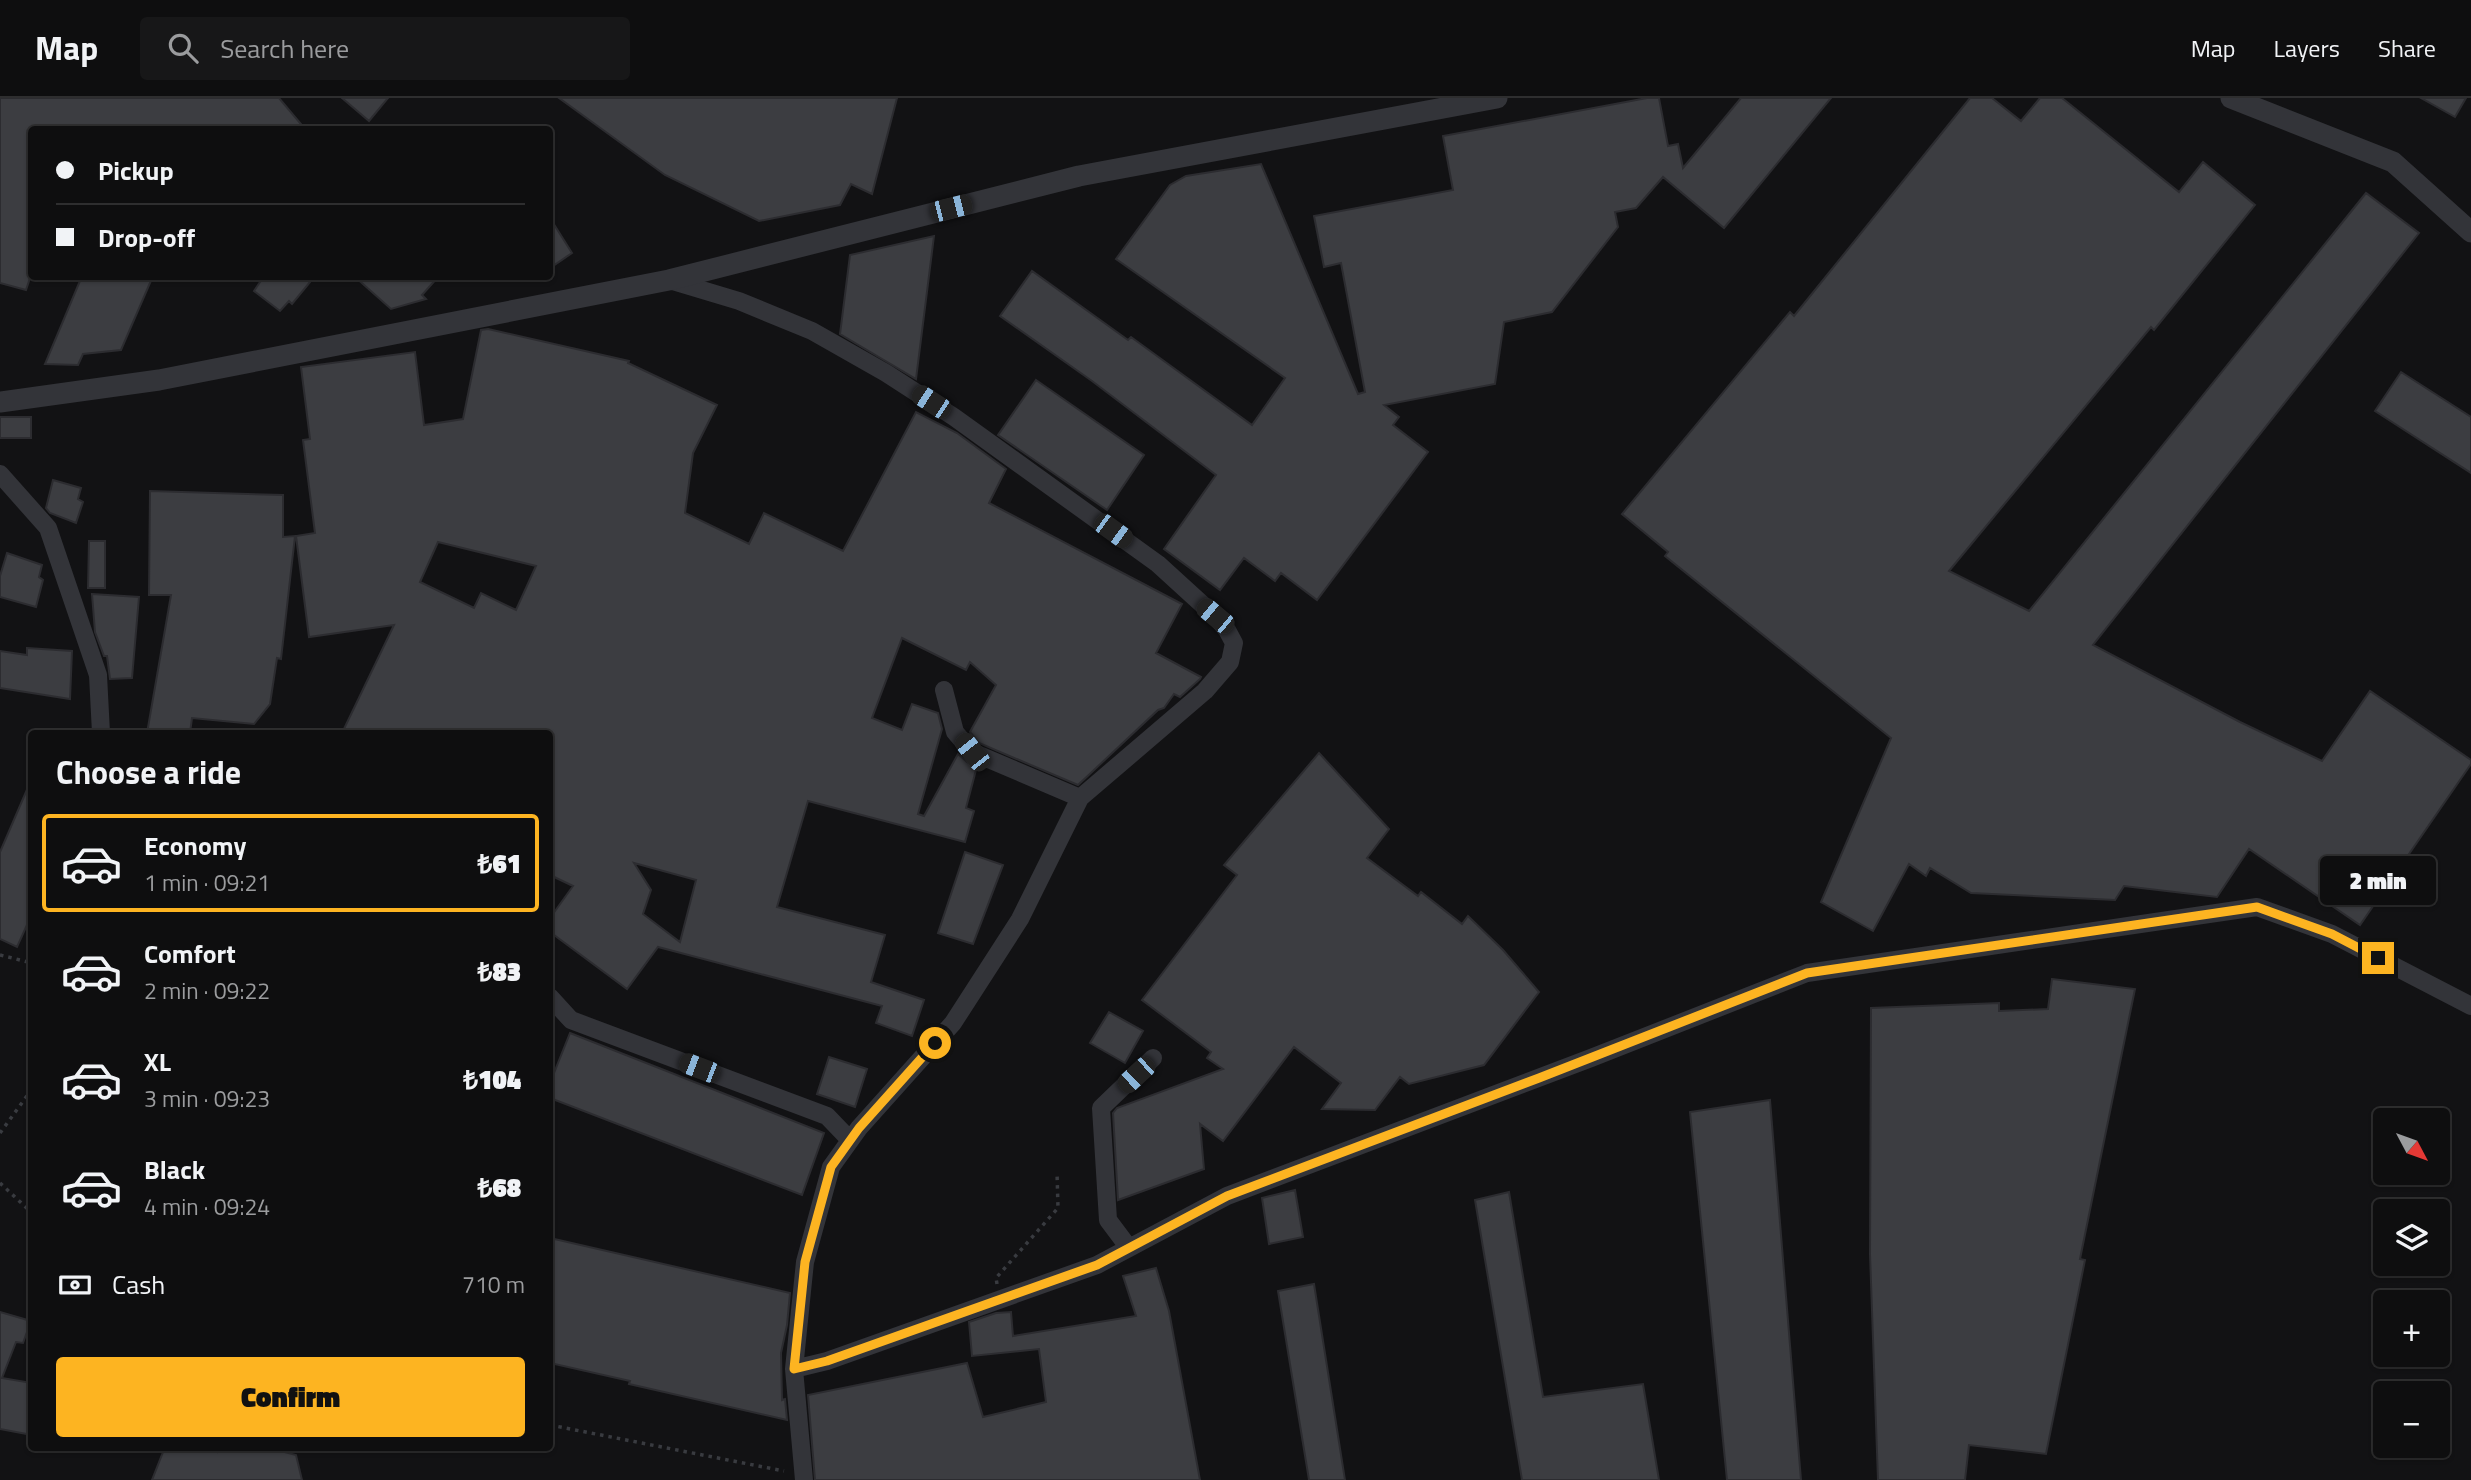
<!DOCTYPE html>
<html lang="en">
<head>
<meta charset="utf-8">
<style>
	:root { --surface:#0e0e0f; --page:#171718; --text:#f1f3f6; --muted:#9b9c9e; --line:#2e2e2f; --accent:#fdb421 }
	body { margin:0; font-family:"Titillium Web",sans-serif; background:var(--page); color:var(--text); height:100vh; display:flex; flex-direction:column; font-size:26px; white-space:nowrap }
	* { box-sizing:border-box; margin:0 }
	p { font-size:23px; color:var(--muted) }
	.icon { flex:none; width:38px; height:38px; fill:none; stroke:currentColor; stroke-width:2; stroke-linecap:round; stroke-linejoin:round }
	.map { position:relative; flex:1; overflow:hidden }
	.details { position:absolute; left:28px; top:632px; width:525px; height:721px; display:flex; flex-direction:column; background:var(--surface); border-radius:7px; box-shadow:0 2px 5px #0004,0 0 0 2px var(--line) }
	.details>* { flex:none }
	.banner { position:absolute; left:28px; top:28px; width:525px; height:154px; border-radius:7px; box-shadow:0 2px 5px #0004,0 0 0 2px var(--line); display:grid; align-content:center; height:154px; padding:0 28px; background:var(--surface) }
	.needle { width:46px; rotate:131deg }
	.tools { position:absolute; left:2373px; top:1010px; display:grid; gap:14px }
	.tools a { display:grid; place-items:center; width:77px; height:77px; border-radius:7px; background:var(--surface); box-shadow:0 2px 5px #0004,0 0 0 2px var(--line); font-size:35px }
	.end { position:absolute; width:32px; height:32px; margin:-16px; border:9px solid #fdb421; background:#111; box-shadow:0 0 0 4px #111 }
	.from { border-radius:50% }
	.bubble { position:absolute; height:49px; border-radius:7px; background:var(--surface); box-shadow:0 2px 5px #0004,0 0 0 2px var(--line); font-size:23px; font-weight:800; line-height:49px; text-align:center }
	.car { position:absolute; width:21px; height:42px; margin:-21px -10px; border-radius:9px; box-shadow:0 0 5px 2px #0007; background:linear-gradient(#222 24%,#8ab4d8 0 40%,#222 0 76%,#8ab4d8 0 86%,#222 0) }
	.banner b { display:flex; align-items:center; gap:24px; height:66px; font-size:26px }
	.banner b+b { border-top:2px solid var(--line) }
	.banner i { width:18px; height:18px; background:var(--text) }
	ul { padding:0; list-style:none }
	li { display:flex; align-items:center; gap:21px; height:98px; margin:0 14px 10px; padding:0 14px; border:4px solid transparent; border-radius:7px }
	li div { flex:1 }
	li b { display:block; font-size:26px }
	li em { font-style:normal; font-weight:800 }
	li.selected { border-color:var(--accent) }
	li>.icon { width:63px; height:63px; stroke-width:1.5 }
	h2 { padding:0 28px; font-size:32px; line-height:84px }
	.pay { display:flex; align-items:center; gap:18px; height:77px; padding:0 28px; font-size:26px }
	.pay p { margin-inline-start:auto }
	.button { display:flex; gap:14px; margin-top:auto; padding:14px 28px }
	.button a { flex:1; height:80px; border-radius:7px; background:var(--accent); color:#111; font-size:28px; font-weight:800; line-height:80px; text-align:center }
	header { display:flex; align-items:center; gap:42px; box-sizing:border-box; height:98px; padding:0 35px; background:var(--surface); border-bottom:2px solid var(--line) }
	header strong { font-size:33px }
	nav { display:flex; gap:38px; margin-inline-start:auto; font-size:24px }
	.search { width:490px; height:63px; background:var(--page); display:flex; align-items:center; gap:18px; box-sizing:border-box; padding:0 24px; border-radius:7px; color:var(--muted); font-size:26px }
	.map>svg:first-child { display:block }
</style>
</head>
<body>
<header>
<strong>Map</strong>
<div class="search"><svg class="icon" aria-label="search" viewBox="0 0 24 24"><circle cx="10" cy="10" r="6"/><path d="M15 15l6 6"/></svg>Search here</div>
<nav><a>Map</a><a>Layers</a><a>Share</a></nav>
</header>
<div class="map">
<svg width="2471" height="1382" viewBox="0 0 2471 1382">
	<rect width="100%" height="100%" fill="#121214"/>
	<path fill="#3c3d41" stroke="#2c2c30" stroke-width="2" fill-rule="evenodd" d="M 0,0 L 279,0 L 306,32 L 32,32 L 32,174 L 26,192 L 0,185 Z
		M 342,0 L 388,0 L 369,23 Z
		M 559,0 L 897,0 L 872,96 L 851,86 L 840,107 L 759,123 L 665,77 Z
		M 1647,0 L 1659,0 L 1668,48 L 1678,46 L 1683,70 L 1741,0 L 1831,0 L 1724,130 L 1663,79 L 1636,110 L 1615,114 L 1618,129 L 1552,214 L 1504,224 L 1495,286 L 1384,307 L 1399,319 L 1393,327 L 1428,354 L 1317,502 L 1281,475 L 1275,483 L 1244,460 L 1220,492 L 1164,451 L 1216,377 L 1092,283 L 1000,218 L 1032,173 L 1128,242 L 1131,239 L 1252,327 L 1285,280 L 1116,161 L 1170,87 L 1186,78 L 1261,66 L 1358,296 L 1365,294 L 1341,165 L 1324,169 L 1314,118 L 1453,92 L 1443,38 Z
		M 1970,0 L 1992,0 L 2021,23 L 2040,0 L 2062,0 L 2179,94 L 2203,64 L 2255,107 L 2154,232 L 2151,229 L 1949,473 L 2029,513 L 2366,95 L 2419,135 L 2093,547 L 2240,624 L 2322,663 L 2370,593 L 2471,662 L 2471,666 L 2360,827 L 2249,751 L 2217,799 L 2124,788 L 2115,802 L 1971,795 L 1930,770 L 1926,778 L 1909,766 L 1873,833 L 1821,804 L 1891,640 L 1665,458 L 1668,454 L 1622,416 L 1790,214 L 1794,218 Z
		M 2421,0 L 2466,0 L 2455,19 Z
		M 550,120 L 572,155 L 550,170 Z
		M 934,138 L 916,281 L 840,236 L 850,157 Z
		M 82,178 L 153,178 L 121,252 L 83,256 L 78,267 L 45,266 Z
		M 264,178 L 315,178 L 292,206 L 289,203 L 280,213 L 254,193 Z
		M 354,178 L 439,178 L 422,197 L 426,201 L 391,211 Z
		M 488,231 L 629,263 L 628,265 L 717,307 L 693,355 L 685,415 L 749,446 L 764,415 L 843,453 L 916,314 L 957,335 L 1006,371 L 989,405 L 1182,506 L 1156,555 L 1201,579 L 1200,581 L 1180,599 L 1174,596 L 1164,610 L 1158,612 L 1078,687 L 979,645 L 970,634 L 996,587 L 970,564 L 966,572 L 902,540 L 872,620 L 902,632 L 912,606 L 938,615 L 942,631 L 918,716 L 924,718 L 958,656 L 967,664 L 977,668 L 966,710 L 974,713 L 965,744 L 808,703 L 777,809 L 885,837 L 871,884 L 924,902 L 912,938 L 876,925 L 882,908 L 658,849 L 627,891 L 550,834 L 550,820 L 573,788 L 550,777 L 550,635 L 342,635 L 394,527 L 309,539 L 296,438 L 315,435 L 303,342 L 310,341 L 301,269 L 415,254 L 424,327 L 463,321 L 481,232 ZM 438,444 L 536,468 L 516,512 L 481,495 L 474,510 L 420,484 ZM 634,765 L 696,782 L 680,844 L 643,816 L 651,792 Z
		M 2401,274 L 2471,319 L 2471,375 L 2375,313 Z
		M 1036,282 L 1144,357 L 1107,412 L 998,337 Z
		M 0,319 L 31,319 L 31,340 L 0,340 Z
		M 53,382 L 81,390 L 78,401 L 83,404 L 76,425 L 50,415 L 46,410 Z
		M 150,393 L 283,397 L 283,439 L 295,438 L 281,561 L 277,560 L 270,606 L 254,626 L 192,620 L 190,635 L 147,635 L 171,497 L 149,497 Z
		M 89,443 L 105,443 L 105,490 L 88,490 Z
		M 7,455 L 42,467 L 39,479 L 43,482 L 36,509 L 0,499 L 0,478 Z
		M 92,496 L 139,499 L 132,580 L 110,581 L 107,558 L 104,558 L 95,534 Z
		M 27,550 L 72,553 L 70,601 L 0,590 L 0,553 L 27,557 Z
		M 1319,655 L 1389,731 L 1367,760 L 1418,798 L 1421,794 L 1462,826 L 1468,818 L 1503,852 L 1539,894 L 1484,967 L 1409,986 L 1400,979 L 1375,1012 L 1322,1011 L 1341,985 L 1294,949 L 1223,1043 L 1200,1026 L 1204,1071 L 1118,1102 L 1113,1015 L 1117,1010 L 1223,971 L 1207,960 L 1211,954 L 1142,902 L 1237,777 L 1224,767 Z
		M 32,680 L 32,816 L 17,849 L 0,841 L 0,754 Z
		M 965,754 L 1003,767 L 973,846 L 938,835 Z
		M 2052,881 L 2135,891 L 2080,1161 L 2085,1162 L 2046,1356 L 1969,1347 L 1965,1382 L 1878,1382 L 1870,1156 L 1871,910 L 1999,905 L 1999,913 L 2048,911 Z
		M 1109,914 L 1143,933 L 1125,965 L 1090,945 Z
		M 570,935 L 824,1035 L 802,1097 L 550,1000 L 550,985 Z
		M 829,959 L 867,971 L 855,1009 L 817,996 Z
		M 1770,1002 L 1801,1382 L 1727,1382 L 1690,1014 Z
		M 1295,1092 L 1303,1139 L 1269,1146 L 1262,1100 Z
		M 1509,1094 L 1543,1299 L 1643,1286 L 1659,1382 L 1522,1382 L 1475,1102 Z
		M 550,1140 L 790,1195 L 787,1227 L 781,1255 L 782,1302 L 785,1301 L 787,1322 L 629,1286 L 630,1283 L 550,1265 Z
		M 1156,1170 L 1169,1213 L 1200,1382 L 815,1382 L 808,1297 L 967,1265 L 983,1319 L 1046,1304 L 1039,1251 L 972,1258 L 969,1224 L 996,1215 L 1011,1214 L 1013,1238 L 1136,1218 L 1123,1178 Z
		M 1314,1186 L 1345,1382 L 1309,1382 L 1278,1193 Z
		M 0,1214 L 31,1223 L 23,1245 L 16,1244 L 2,1280 L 32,1285 L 32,1337 L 0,1331 Z
		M 165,1349 L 201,1349 L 217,1354 L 219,1349 L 266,1349 L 296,1357 L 302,1382 L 152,1382 Z"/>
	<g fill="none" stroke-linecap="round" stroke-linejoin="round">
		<path stroke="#393b40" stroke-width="3.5" stroke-dasharray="3.5 5" stroke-linecap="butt" d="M 0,857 L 32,865
			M 32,956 L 32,963
			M 0,1035 L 32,991
			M 0,1085 L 32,1115
			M 997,1186 L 996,1180 L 1058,1110 L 1057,1074
			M 550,1327 L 784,1373"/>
		<path stroke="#333439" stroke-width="18" d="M 669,182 L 739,203 L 812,233 L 886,275 L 954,319 L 1158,466 L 1215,518 L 1227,532 L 1234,545 L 1230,564 L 1205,593 L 1080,700 L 1020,821 L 953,925 L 859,1030 L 831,1069 L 805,1164 L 794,1271 L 804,1382
			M 0,376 L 48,430 L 98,577 L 101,635
			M 944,592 L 955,634 L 972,654 L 1080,700
			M 550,899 L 571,922 L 827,1018 L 850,1042
			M 1129,1150 L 1108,1122 L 1101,1010 L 1153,960
			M 794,1271 L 827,1263 L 1097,1167 L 1227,1098 L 1591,960 L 1807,875 L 2257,809 L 2332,836 L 2471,908"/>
		<path stroke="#333439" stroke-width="21" d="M 2231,0 L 2393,64 L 2471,134
			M 0,304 L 159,282 L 669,182 L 1079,78 L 1497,0"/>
	</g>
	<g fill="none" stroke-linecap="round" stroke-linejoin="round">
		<path stroke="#fdb421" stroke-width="9" d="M 935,945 L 859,1030 L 831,1069 L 805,1164 L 794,1271 L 827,1263 L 1097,1167 L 1227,1098 L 1539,980 L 1807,875 L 2257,809 L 2332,836 L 2378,860"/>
	</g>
</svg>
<div class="tools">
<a><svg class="needle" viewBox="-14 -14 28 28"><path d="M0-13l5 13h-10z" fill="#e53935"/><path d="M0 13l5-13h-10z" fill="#9b9c9e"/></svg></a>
<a><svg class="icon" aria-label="layers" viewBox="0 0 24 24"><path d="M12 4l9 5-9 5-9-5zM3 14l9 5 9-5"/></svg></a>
<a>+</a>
<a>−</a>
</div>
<i class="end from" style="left:935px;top:945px"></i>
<i class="end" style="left:2378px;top:860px"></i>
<div class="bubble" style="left:2320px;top:758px;width:116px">2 min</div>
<i class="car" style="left:951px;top:110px;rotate:76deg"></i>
<i class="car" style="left:931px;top:304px;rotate:303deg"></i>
<i class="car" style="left:1113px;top:433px;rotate:126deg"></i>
<i class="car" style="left:1215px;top:518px;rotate:310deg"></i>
<i class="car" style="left:972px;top:654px;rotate:322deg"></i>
<i class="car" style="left:699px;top:970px;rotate:291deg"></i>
<i class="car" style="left:1136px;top:977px;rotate:227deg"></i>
<div class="banner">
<b><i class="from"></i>Pickup</b>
<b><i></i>Drop-off</b>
</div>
<section class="details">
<h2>Choose a ride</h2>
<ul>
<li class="selected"><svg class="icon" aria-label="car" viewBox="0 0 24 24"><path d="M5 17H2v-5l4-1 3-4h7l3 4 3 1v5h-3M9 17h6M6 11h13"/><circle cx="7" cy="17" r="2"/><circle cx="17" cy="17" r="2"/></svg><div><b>Economy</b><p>1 min · 09:21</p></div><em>₺61</em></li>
<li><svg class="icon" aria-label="car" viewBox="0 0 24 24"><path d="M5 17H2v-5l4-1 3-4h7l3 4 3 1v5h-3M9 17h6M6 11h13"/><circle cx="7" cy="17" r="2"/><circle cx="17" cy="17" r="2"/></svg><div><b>Comfort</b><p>2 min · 09:22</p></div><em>₺83</em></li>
<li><svg class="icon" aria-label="car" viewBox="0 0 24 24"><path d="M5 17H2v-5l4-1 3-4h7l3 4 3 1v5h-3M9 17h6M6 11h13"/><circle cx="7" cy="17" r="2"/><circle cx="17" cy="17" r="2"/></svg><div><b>XL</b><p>3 min · 09:23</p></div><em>₺104</em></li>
<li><svg class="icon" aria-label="car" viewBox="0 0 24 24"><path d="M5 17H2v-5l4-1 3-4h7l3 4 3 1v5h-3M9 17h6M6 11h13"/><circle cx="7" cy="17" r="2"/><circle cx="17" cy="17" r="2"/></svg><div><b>Black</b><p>4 min · 09:24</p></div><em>₺68</em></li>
</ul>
<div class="pay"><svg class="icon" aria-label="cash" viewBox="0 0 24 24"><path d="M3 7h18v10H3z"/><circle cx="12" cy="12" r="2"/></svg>Cash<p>710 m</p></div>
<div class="button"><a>Confirm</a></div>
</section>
</div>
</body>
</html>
